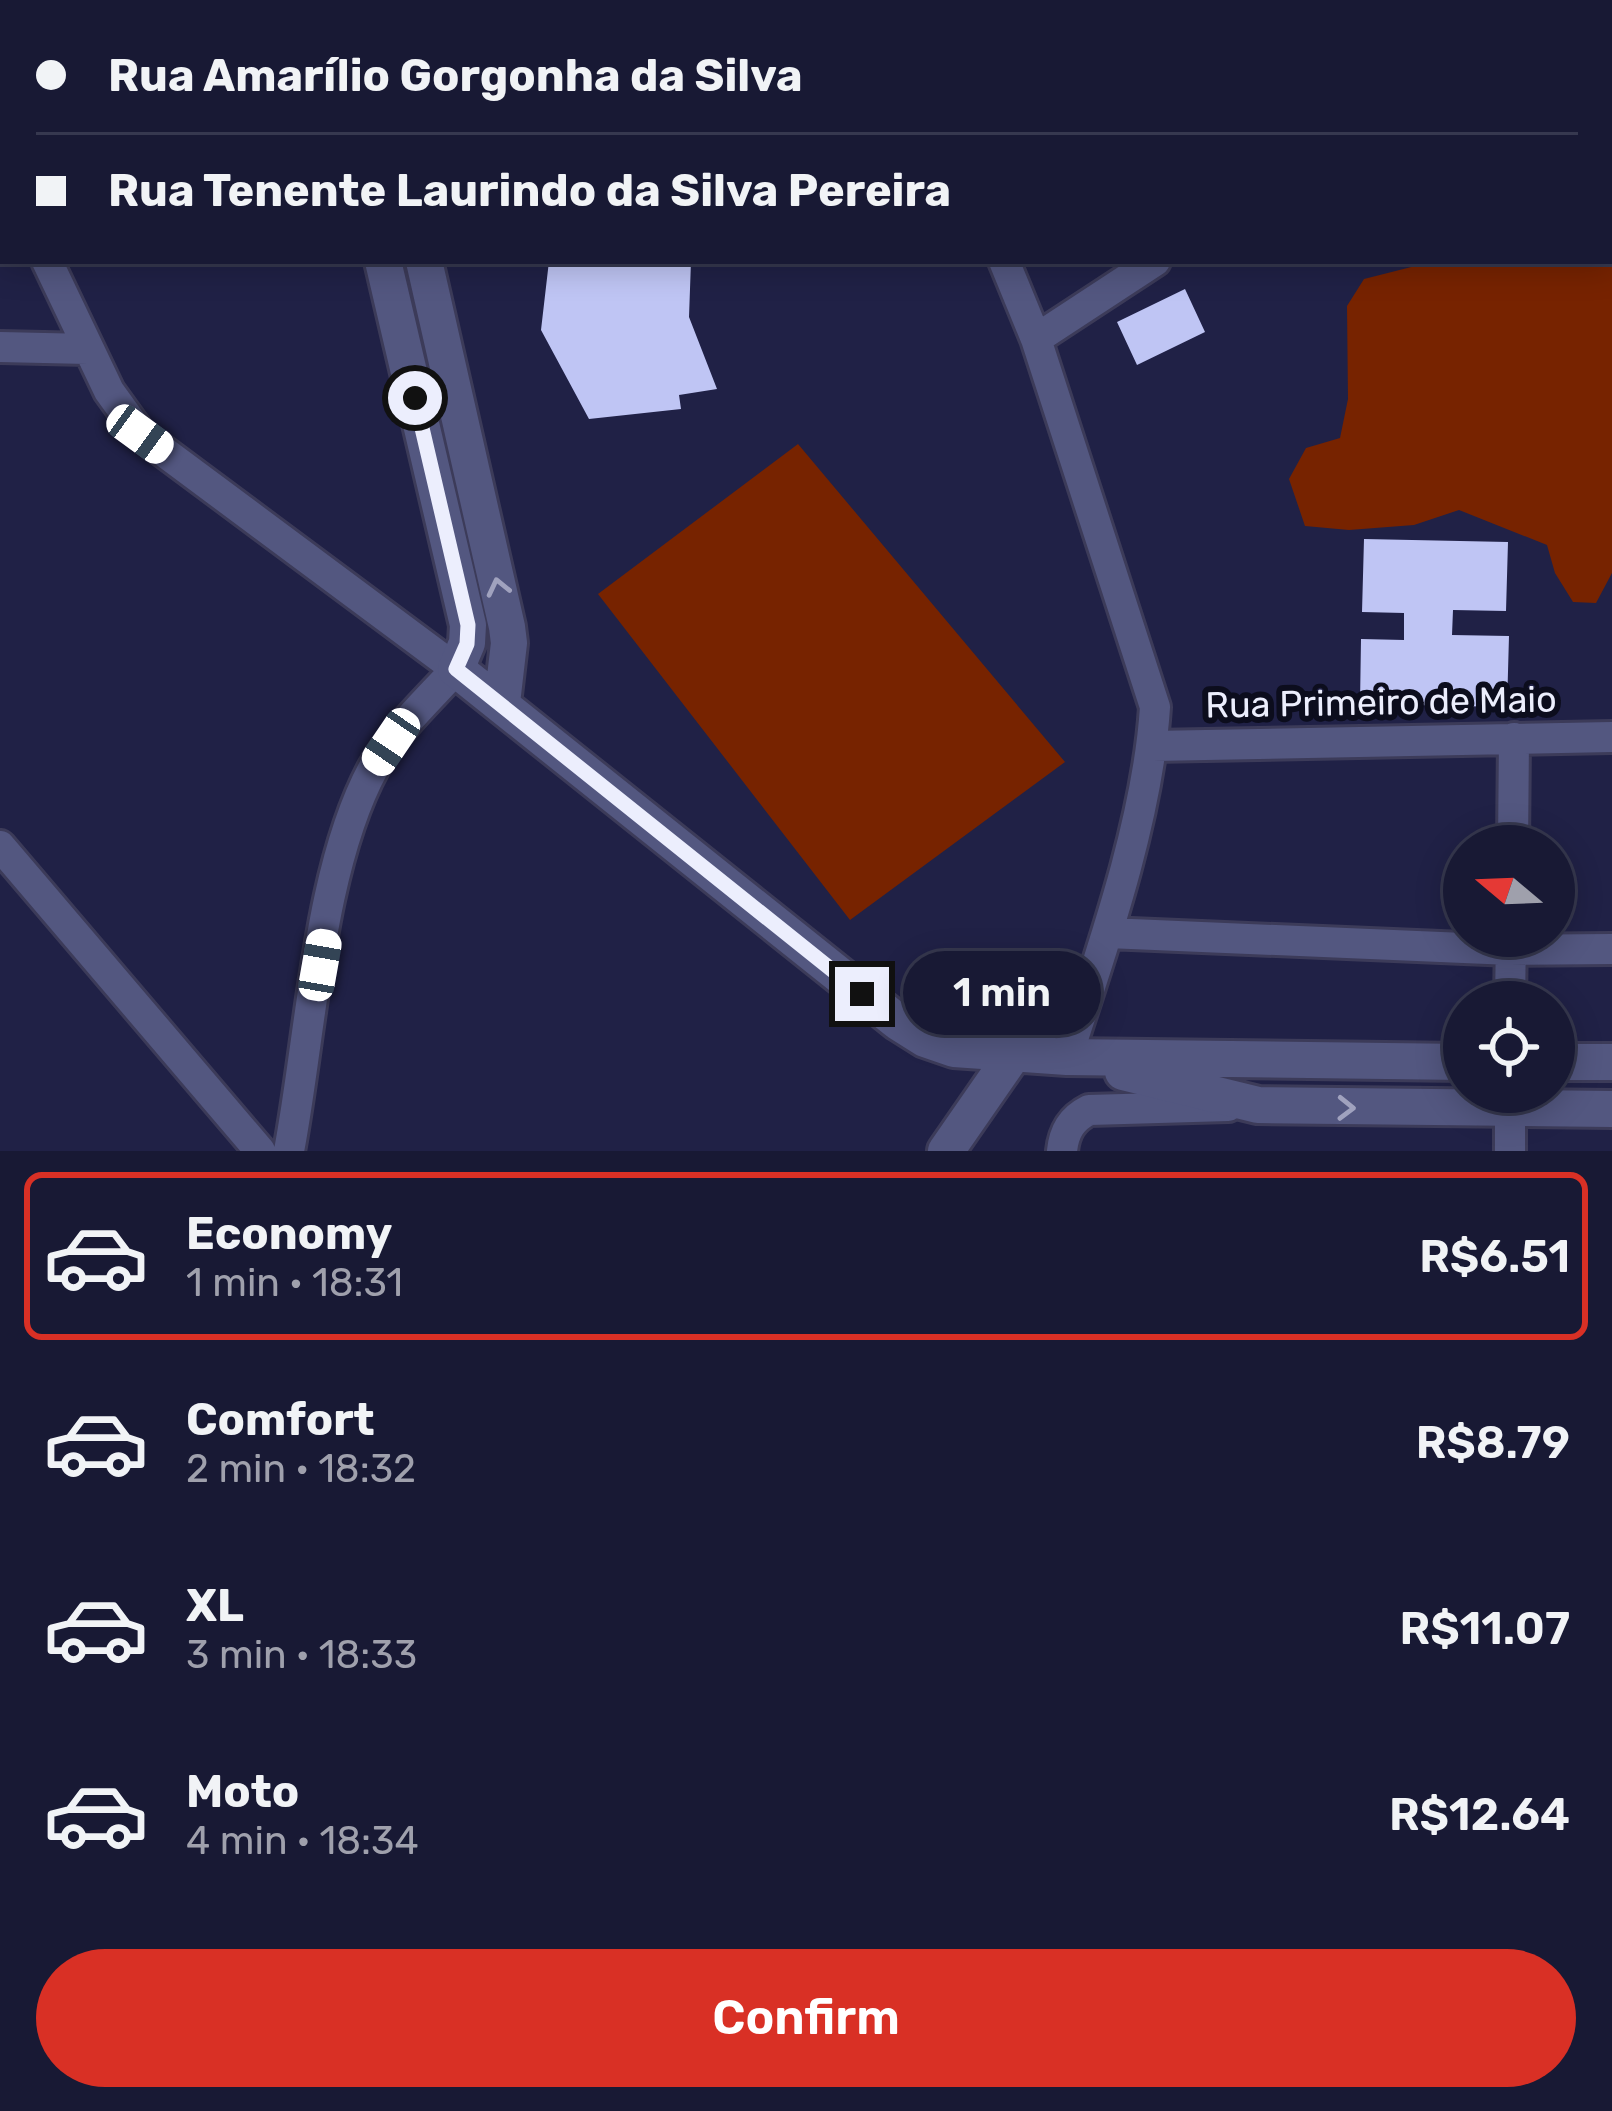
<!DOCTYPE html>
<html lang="en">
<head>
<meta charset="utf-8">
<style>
	:root { --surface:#181934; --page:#252640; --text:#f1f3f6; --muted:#9fa0ac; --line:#36384f; --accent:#d93025 }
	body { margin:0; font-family:Rubik,sans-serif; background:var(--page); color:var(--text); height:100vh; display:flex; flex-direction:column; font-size:45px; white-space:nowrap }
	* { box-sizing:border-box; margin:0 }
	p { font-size:39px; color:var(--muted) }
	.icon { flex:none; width:66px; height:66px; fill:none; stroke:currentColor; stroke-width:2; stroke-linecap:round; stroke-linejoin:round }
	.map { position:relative; height:1151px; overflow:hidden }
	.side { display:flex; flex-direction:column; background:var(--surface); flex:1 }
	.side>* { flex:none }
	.top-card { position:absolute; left:0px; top:0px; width:1614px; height:264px; box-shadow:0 6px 30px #0003,0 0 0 3px var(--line); display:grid; align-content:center; height:264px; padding:0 36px; background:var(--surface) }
	.needle { width:78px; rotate:289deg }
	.buttons { position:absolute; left:1443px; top:825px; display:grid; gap:24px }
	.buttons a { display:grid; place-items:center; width:132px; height:132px; border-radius:50%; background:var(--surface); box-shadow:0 6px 30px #0003,0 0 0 3px var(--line); font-size:60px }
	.end { position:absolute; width:54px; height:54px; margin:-27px; border:15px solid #eceefd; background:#111; box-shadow:0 0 0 6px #111 }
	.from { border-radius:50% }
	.bubble { position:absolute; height:84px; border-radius:42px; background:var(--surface); box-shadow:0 6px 30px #0003,0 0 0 3px var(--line); font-size:39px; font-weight:600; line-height:84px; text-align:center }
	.car { position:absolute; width:36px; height:72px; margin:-36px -18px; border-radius:15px; box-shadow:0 0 9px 3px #0007; background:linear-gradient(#fff 24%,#345 0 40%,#fff 0 76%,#345 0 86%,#fff 0) }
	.top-card b { display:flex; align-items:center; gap:42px; height:114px; font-size:45px }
	.top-card b+b { border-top:3px solid var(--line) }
	.top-card i { width:30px; height:30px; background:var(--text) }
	ul { padding:21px 0 0; list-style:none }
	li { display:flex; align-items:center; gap:36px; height:168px; margin:0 24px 18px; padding:0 12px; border:6px solid transparent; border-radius:18px }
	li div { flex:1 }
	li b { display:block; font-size:45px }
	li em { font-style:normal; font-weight:600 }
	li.selected { border-color:var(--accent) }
	li>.icon { width:108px; height:108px; stroke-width:1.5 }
	.button { display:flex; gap:24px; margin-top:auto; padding:24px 36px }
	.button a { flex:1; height:138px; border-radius:72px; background:var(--accent); color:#fff; font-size:48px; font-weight:600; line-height:138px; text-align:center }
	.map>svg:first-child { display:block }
</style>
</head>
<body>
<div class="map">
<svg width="1612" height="1151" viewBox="0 0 1612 1151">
	<rect width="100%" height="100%" fill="#202146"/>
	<path fill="#772300" d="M 1612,134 L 1612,573 L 1596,603 L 1573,602 L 1555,573 L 1547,545 L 1459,510 L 1414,525 L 1349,530 L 1305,526 L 1289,479 L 1306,448 L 1340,438 L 1348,399 L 1347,306 L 1364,279 L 1435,261 L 1611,261 Z
		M 798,444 L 1065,762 L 850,920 L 598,594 Z"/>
	<path fill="#bfc5f4" d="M 549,261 L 691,261 L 689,317 L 717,389 L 679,395 L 681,409 L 589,419 L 541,330 Z
		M 1185,289 L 1205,332 L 1137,365 L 1117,322 Z
		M 1364,539 L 1508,542 L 1506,611 L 1453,610 L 1452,635 L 1509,636 L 1507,707 L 1360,704 L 1361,639 L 1404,640 L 1404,613 L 1362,612 Z"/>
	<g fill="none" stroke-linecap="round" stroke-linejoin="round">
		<defs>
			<path id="street" d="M 900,0 L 901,3
				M 1550,3 L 1555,0
				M 0,159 L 3,165
				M 47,261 L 109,391 L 140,434 L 456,669 C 428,700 394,731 374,767 C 318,869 311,1036 289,1151
				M 1004,261 L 1036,339 L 1155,707 C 1148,819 1102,950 1067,1057
				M 1036,339 L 1155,261
				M 0,347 L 88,349
				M 1153,746 L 1612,737
				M 0,846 L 260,1151
				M 1513,846 L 1514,738
				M 1108,933 L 1511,950 L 1612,949
				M 1510,1002 L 1511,936
				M 1062,1151 C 1064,1132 1071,1119 1089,1110 L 1228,1106
				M 1510,1151 L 1510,1092"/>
			<path id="secondary" d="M 326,0 L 327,3
				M 371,0 L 371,3
				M 383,261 L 468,625 L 467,643 L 456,669 L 898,1022 L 925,1039 L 954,1049 L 1067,1057 L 1464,1062
				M 424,261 L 507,627 L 509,643 L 502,703
				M 1554,1062 L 1612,1062
				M 1123,1072 L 1258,1105 L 1612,1109
				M 946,1151 L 1014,1053"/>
		</defs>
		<use href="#street" stroke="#3c3b59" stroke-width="36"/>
		<use href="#secondary" stroke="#3c3b59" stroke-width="42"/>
		<use href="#street" stroke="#535780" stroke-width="30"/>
		<use href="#secondary" stroke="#535780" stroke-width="36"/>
	</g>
	<defs><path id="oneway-chevron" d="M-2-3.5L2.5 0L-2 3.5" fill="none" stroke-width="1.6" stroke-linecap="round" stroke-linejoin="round" transform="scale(3)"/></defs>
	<g stroke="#a0a2be">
		<use href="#oneway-chevron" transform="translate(498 587) rotate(-103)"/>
		<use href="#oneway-chevron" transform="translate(1346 1108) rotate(1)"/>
	</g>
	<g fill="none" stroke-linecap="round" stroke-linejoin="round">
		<path stroke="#eceefd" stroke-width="15" d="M 415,398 L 468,625 L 467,644 L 456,669 L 862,994"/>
	</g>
	<g text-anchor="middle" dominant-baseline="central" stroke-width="12" stroke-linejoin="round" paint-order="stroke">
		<g font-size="36" fill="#eceefd" stroke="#0c0d1d">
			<text transform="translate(1381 702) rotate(-1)">Rua Primeiro de Maio</text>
		</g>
	</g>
</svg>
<div class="buttons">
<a><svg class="needle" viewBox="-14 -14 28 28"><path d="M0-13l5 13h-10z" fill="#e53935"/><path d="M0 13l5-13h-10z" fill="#9fa0ac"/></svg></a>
<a><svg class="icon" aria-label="locate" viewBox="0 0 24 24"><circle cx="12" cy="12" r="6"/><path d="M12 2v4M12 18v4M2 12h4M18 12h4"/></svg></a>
</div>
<i class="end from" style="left:415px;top:398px"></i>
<i class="end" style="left:862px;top:994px"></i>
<div class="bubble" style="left:903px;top:951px;width:198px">1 min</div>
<i class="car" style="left:140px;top:434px;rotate:126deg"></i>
<i class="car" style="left:391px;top:742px;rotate:214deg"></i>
<i class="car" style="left:320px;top:965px;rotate:10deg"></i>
<div class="top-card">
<b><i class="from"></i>Rua Amarílio Gorgonha da Silva</b>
<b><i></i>Rua Tenente Laurindo da Silva Pereira</b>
</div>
</div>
<section class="side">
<ul>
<li class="selected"><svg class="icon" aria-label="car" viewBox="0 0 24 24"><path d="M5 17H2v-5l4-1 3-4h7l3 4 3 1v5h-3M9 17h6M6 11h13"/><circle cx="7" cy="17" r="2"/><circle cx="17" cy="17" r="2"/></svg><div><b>Economy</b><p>1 min · 18:31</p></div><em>R$6.51</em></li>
<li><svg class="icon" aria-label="car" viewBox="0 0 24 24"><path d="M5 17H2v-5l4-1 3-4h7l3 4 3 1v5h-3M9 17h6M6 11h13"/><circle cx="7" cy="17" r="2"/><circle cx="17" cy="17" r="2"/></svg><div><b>Comfort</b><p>2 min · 18:32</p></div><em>R$8.79</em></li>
<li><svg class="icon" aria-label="car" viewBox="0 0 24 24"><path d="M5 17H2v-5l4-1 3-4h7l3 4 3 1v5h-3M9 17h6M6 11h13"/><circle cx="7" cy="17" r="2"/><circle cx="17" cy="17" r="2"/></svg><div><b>XL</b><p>3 min · 18:33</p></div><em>R$11.07</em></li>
<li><svg class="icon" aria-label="car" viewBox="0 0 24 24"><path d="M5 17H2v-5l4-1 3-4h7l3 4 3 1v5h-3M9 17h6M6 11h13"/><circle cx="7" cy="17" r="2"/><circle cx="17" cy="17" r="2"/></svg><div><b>Moto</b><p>4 min · 18:34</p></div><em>R$12.64</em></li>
</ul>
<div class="button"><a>Confirm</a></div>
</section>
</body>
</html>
